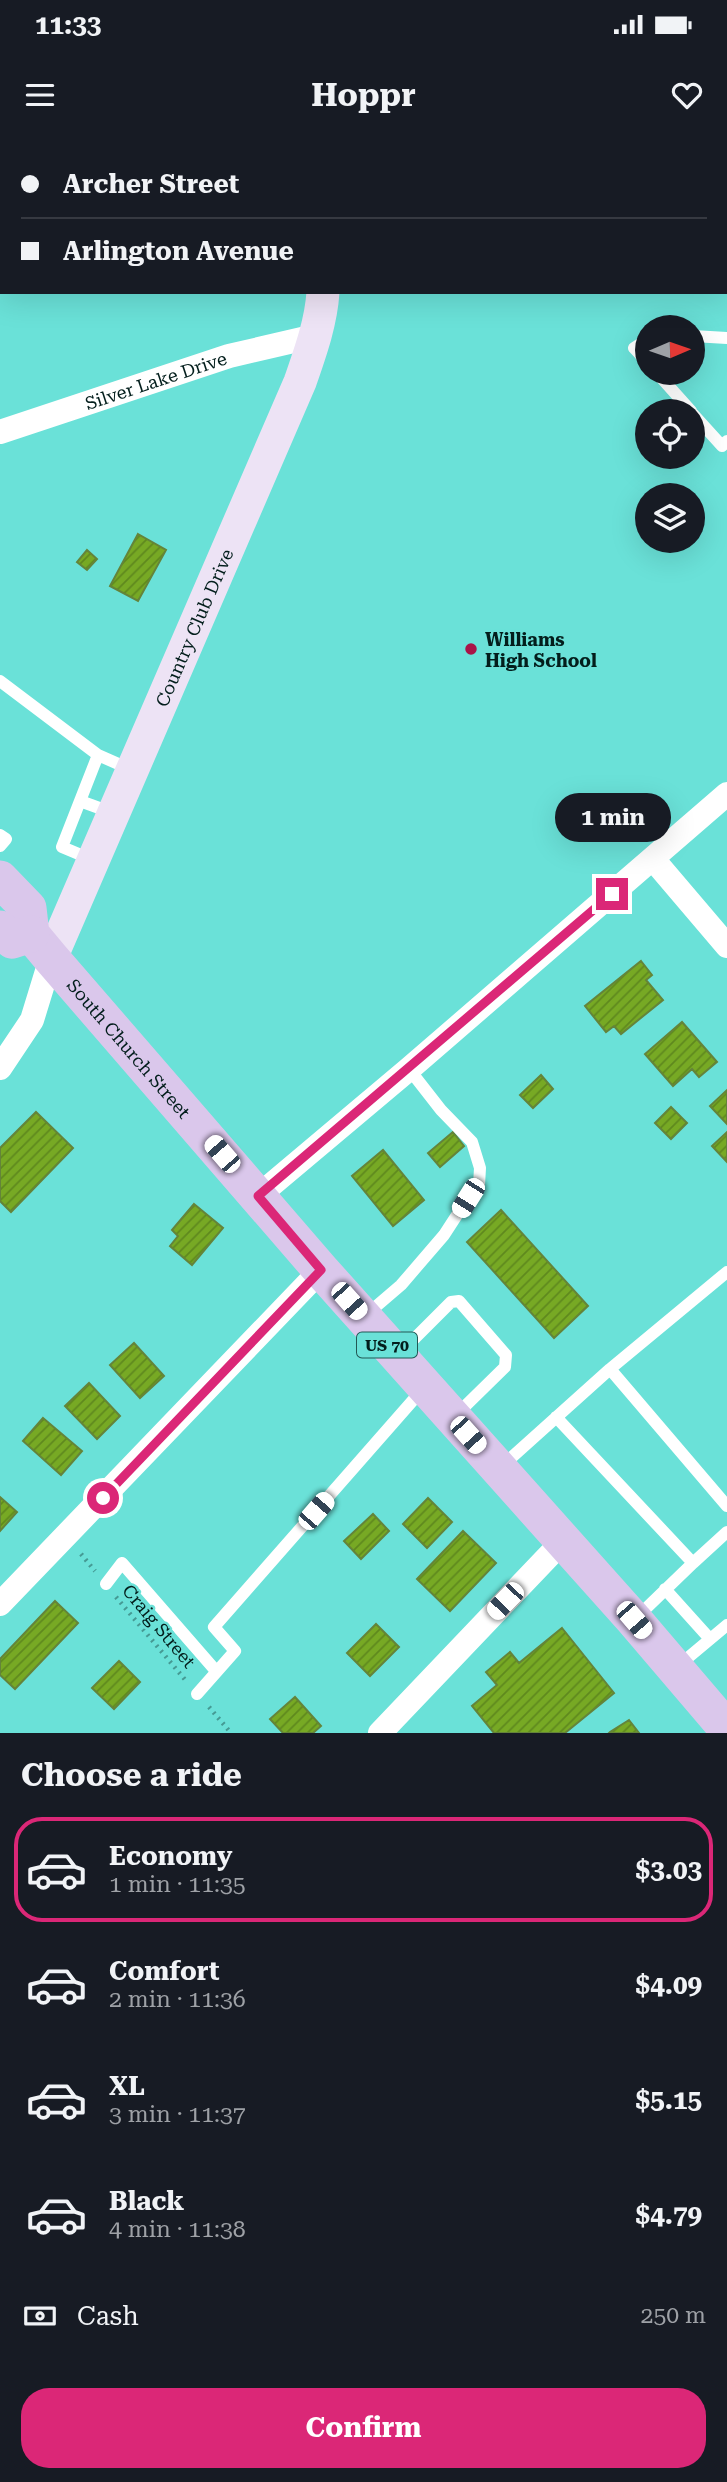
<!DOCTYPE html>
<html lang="en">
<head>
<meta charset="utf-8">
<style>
	:root { --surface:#171b24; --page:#20242c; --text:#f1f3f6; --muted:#9ea1a6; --line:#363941; --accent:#db2777 }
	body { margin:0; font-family:"Roboto Serif",serif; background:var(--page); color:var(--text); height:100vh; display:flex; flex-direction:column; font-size:26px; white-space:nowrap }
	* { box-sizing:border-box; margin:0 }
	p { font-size:23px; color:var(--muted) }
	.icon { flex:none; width:38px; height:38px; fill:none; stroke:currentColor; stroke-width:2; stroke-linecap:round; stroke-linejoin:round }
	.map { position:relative; height:1593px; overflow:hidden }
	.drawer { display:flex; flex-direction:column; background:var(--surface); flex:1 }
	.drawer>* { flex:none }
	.top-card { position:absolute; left:0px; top:0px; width:728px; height:154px; box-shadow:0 7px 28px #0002; display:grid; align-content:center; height:154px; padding:0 21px; background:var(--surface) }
	.needle { width:46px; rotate:88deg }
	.controls { position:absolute; left:635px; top:175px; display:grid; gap:14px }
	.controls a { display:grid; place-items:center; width:70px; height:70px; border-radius:50%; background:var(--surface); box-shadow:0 7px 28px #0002; font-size:35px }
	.end { position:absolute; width:32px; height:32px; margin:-16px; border:9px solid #db2777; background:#fff; box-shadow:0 0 0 4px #fff }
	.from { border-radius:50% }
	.bubble { position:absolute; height:49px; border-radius:24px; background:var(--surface); box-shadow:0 7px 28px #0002; font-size:23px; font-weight:700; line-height:49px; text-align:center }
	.car { position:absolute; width:21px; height:42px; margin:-21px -10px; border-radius:9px; box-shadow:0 0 5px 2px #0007; background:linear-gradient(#fff 24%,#345 0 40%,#fff 0 76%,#345 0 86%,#fff 0) }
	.top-card b { display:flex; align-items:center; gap:24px; height:66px; font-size:26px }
	.top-card b+b { border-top:2px solid var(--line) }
	.top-card i { width:18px; height:18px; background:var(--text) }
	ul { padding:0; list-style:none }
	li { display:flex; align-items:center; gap:21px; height:105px; margin:0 14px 10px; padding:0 7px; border:4px solid transparent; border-radius:28px }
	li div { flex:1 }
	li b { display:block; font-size:26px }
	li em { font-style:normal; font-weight:700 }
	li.on { border-color:var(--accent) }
	li>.icon { width:63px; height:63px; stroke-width:1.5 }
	h2 { padding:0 21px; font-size:32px; line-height:84px }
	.pay { display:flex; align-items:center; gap:18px; height:77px; padding:0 21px; font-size:26px }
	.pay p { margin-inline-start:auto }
	.cta { display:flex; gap:14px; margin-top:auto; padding:14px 21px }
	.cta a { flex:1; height:80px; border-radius:28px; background:var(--accent); color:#fff; font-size:28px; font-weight:700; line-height:80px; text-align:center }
	.status { display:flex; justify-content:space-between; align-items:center; height:49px; padding:0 35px; background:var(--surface); direction:ltr }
	.status svg { height:19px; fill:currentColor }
	header { display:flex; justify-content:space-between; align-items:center; height:91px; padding:0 21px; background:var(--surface); font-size:32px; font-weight:700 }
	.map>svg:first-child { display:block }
</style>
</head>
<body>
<div class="status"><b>11:33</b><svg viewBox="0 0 49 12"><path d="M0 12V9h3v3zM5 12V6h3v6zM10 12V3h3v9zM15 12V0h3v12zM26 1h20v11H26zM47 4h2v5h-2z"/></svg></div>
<header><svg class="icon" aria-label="menu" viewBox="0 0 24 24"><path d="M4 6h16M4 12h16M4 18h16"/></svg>Hoppr<svg class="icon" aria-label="heart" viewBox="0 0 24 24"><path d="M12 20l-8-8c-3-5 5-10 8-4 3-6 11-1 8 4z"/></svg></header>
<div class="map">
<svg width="727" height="1593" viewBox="0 0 727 1593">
	<defs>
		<pattern id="building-hatch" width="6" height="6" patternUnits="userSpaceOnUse" patternTransform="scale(1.75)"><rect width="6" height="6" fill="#77a924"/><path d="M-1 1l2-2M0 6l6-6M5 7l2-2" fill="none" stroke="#5f891e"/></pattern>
	</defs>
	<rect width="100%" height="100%" fill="#6ae1d8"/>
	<path fill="url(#building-hatch)" stroke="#64843a" stroke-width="2" d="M 138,394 L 166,410 L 138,461 L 110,446 Z
		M 87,410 L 97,419 L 87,430 L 77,422 Z
		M 641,821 L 652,835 L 646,840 L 663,860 L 621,894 L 614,886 L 606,892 L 585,866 Z
		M 682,882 L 717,922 L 699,937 L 692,929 L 673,946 L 645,914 Z
		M 541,935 L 553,949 L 533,968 L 520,955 Z
		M 727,950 L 727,984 L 710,966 Z
		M 671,967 L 687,983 L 671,999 L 655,983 Z
		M 36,972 L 73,1008 L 11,1072 L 0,1061 L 0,1008 Z
		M 453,992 L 464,1006 L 440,1027 L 428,1013 Z
		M 727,992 L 727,1022 L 712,1006 Z
		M 383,1010 L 424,1060 L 393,1086 L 352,1036 Z
		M 194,1064 L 223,1088 L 192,1125 L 170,1106 L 178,1096 L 172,1090 Z
		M 501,1070 L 588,1166 L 554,1198 L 467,1102 Z
		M 134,1203 L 164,1236 L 140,1258 L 110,1225 Z
		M 89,1243 L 120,1276 L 97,1299 L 65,1266 Z
		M 43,1278 L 82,1311 L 61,1335 L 23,1301 Z
		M 0,1357 L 17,1372 L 0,1391 Z
		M 428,1358 L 452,1382 L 427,1408 L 403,1384 Z
		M 373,1374 L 389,1391 L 361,1419 L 344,1401 Z
		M 463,1391 L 496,1423 L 450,1471 L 417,1439 Z
		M 55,1461 L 78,1483 L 15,1549 L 0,1535 L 0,1519 Z
		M 376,1484 L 399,1507 L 370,1536 L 347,1513 Z
		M 562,1488 L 614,1553 L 565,1593 L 494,1593 L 472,1566 L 497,1545 L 486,1532 L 510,1512 L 519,1523 Z
		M 119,1521 L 140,1542 L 114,1569 L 92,1548 Z
		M 295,1557 L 321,1586 L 313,1593 L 283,1593 L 270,1579 Z
		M 629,1580 L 639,1593 L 609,1593 L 610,1592 Z"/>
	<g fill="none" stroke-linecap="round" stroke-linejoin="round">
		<path stroke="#459a94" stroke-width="4.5" stroke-dasharray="2 5" stroke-linecap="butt" d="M 81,1414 L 95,1431
			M 116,1457 L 187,1542
			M 209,1567 L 231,1593"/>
		<path stroke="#fff" stroke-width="12" d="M 693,196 L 727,198
			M 648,199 L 634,208 L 648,223
			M 657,233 L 691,271
			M 693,274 L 722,306 L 727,301
			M 0,541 L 98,615 L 80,661
			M 98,615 L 132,630
			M 0,695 L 6,699 L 0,706
			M 93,720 L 62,707 L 80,661 L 113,673
			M 366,1175 L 401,1145 L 444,1095 L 468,1058 L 479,1045 L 480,1028 L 472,1002 L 441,970 L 409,929
			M 400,1213 L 451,1162 L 459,1161 L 506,1215 L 505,1227 L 455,1276
			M 610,1229 L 727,1366
			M 556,1277 L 693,1423 L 727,1392
			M 502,1326 L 610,1229 L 727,1132
			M 106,1444 L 122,1423 L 216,1531
			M 665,1449 L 710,1499
			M 635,1479 L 693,1423
			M 678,1526 L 727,1485
			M 197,1554 L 235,1511 L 214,1487 L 422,1250"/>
		<g stroke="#fff" stroke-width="24">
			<path id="s1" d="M 0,292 L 229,216 L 315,196"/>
			<path d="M 653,719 L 727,806"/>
			<path d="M 0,928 L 32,880 L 51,818"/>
			<path d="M 258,1056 L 409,929 L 727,654"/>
			<path d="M 0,1464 L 321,1130"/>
			<path d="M 380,1593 L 563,1401"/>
		</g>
		<g stroke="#ede3f5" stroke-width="33">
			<path d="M 319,0 L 319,2"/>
			<path id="s2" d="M 51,818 L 300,242 C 310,213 321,183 323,152"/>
		</g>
		<g stroke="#dac7eb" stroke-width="37">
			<path id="s3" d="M 0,739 L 28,768 L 31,794 L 51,818 L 321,1130 L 634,1480 L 727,1589"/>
			<path d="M 0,789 L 12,800 L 31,794"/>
		</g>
	</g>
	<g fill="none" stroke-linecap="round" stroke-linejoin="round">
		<path stroke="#db2777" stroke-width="9" d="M 103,1358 L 321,1130 L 258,1056 L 612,754"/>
	</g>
	<circle fill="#a91448" stroke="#6ae1d8" stroke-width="2.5" cx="471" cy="509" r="7"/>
	<g text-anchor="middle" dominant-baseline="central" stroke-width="5" stroke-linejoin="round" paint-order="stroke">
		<rect fill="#6ae1d8" stroke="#225854" stroke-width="2" x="357" y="1192.5" width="60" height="25" rx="5"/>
		<g font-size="16" font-weight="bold" fill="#031e1c">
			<text x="387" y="1205">US 70</text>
		</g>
		<g font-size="18" fill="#031e1c" stroke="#6ae1d8">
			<text stroke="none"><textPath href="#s1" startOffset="164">Silver Lake Drive</textPath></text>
			<text stroke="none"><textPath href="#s2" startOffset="360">Country Club Drive</textPath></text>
			<text stroke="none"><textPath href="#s3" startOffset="217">South Church Street</textPath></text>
			<text transform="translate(159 1486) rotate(50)">Craig Street</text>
		</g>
		<g font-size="18" font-weight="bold" fill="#031e1c" stroke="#6ae1d8" text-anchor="start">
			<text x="485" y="499">Williams<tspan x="485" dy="21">High School</tspan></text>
		</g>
	</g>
</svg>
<div class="controls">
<a><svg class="needle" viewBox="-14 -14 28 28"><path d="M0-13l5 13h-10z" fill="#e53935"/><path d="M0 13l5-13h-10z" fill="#9ea1a6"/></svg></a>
<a><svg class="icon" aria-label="locate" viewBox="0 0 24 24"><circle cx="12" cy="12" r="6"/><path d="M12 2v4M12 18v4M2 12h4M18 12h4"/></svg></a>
<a><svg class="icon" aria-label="layers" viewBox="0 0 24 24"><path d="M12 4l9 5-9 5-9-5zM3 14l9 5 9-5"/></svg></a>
</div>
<i class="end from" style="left:103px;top:1358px"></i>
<i class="end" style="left:612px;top:754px"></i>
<div class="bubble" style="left:555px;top:653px;width:116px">1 min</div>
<i class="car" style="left:222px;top:1014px;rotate:319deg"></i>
<i class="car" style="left:468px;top:1058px;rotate:212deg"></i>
<i class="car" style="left:349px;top:1161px;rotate:138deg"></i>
<i class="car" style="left:468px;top:1295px;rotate:138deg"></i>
<i class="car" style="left:316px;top:1371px;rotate:41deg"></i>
<i class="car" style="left:505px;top:1461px;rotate:224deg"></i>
<i class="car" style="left:634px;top:1480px;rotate:139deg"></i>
<div class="top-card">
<b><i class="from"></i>Archer Street</b>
<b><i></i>Arlington Avenue</b>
</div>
</div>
<section class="drawer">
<h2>Choose a ride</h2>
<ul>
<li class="on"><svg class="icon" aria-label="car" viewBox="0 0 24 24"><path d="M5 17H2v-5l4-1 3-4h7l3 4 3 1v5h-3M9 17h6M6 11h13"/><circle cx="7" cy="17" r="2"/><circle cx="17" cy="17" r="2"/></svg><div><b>Economy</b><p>1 min · 11:35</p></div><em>$3.03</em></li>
<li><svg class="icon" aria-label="car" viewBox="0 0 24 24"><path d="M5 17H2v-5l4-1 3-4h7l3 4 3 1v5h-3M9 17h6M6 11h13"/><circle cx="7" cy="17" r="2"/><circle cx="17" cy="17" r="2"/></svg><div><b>Comfort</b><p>2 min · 11:36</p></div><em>$4.09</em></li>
<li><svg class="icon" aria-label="car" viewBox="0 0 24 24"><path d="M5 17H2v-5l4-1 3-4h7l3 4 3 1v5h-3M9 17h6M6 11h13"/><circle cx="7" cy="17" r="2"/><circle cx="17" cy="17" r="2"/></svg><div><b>XL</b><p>3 min · 11:37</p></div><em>$5.15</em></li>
<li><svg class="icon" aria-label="car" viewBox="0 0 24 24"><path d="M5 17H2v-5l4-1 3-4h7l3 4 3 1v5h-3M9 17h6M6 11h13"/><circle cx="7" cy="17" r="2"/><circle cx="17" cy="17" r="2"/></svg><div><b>Black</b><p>4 min · 11:38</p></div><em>$4.79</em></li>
</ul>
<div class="pay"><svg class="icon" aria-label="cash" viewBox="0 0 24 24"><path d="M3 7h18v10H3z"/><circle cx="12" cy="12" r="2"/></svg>Cash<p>250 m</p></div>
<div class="cta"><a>Confirm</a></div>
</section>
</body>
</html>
